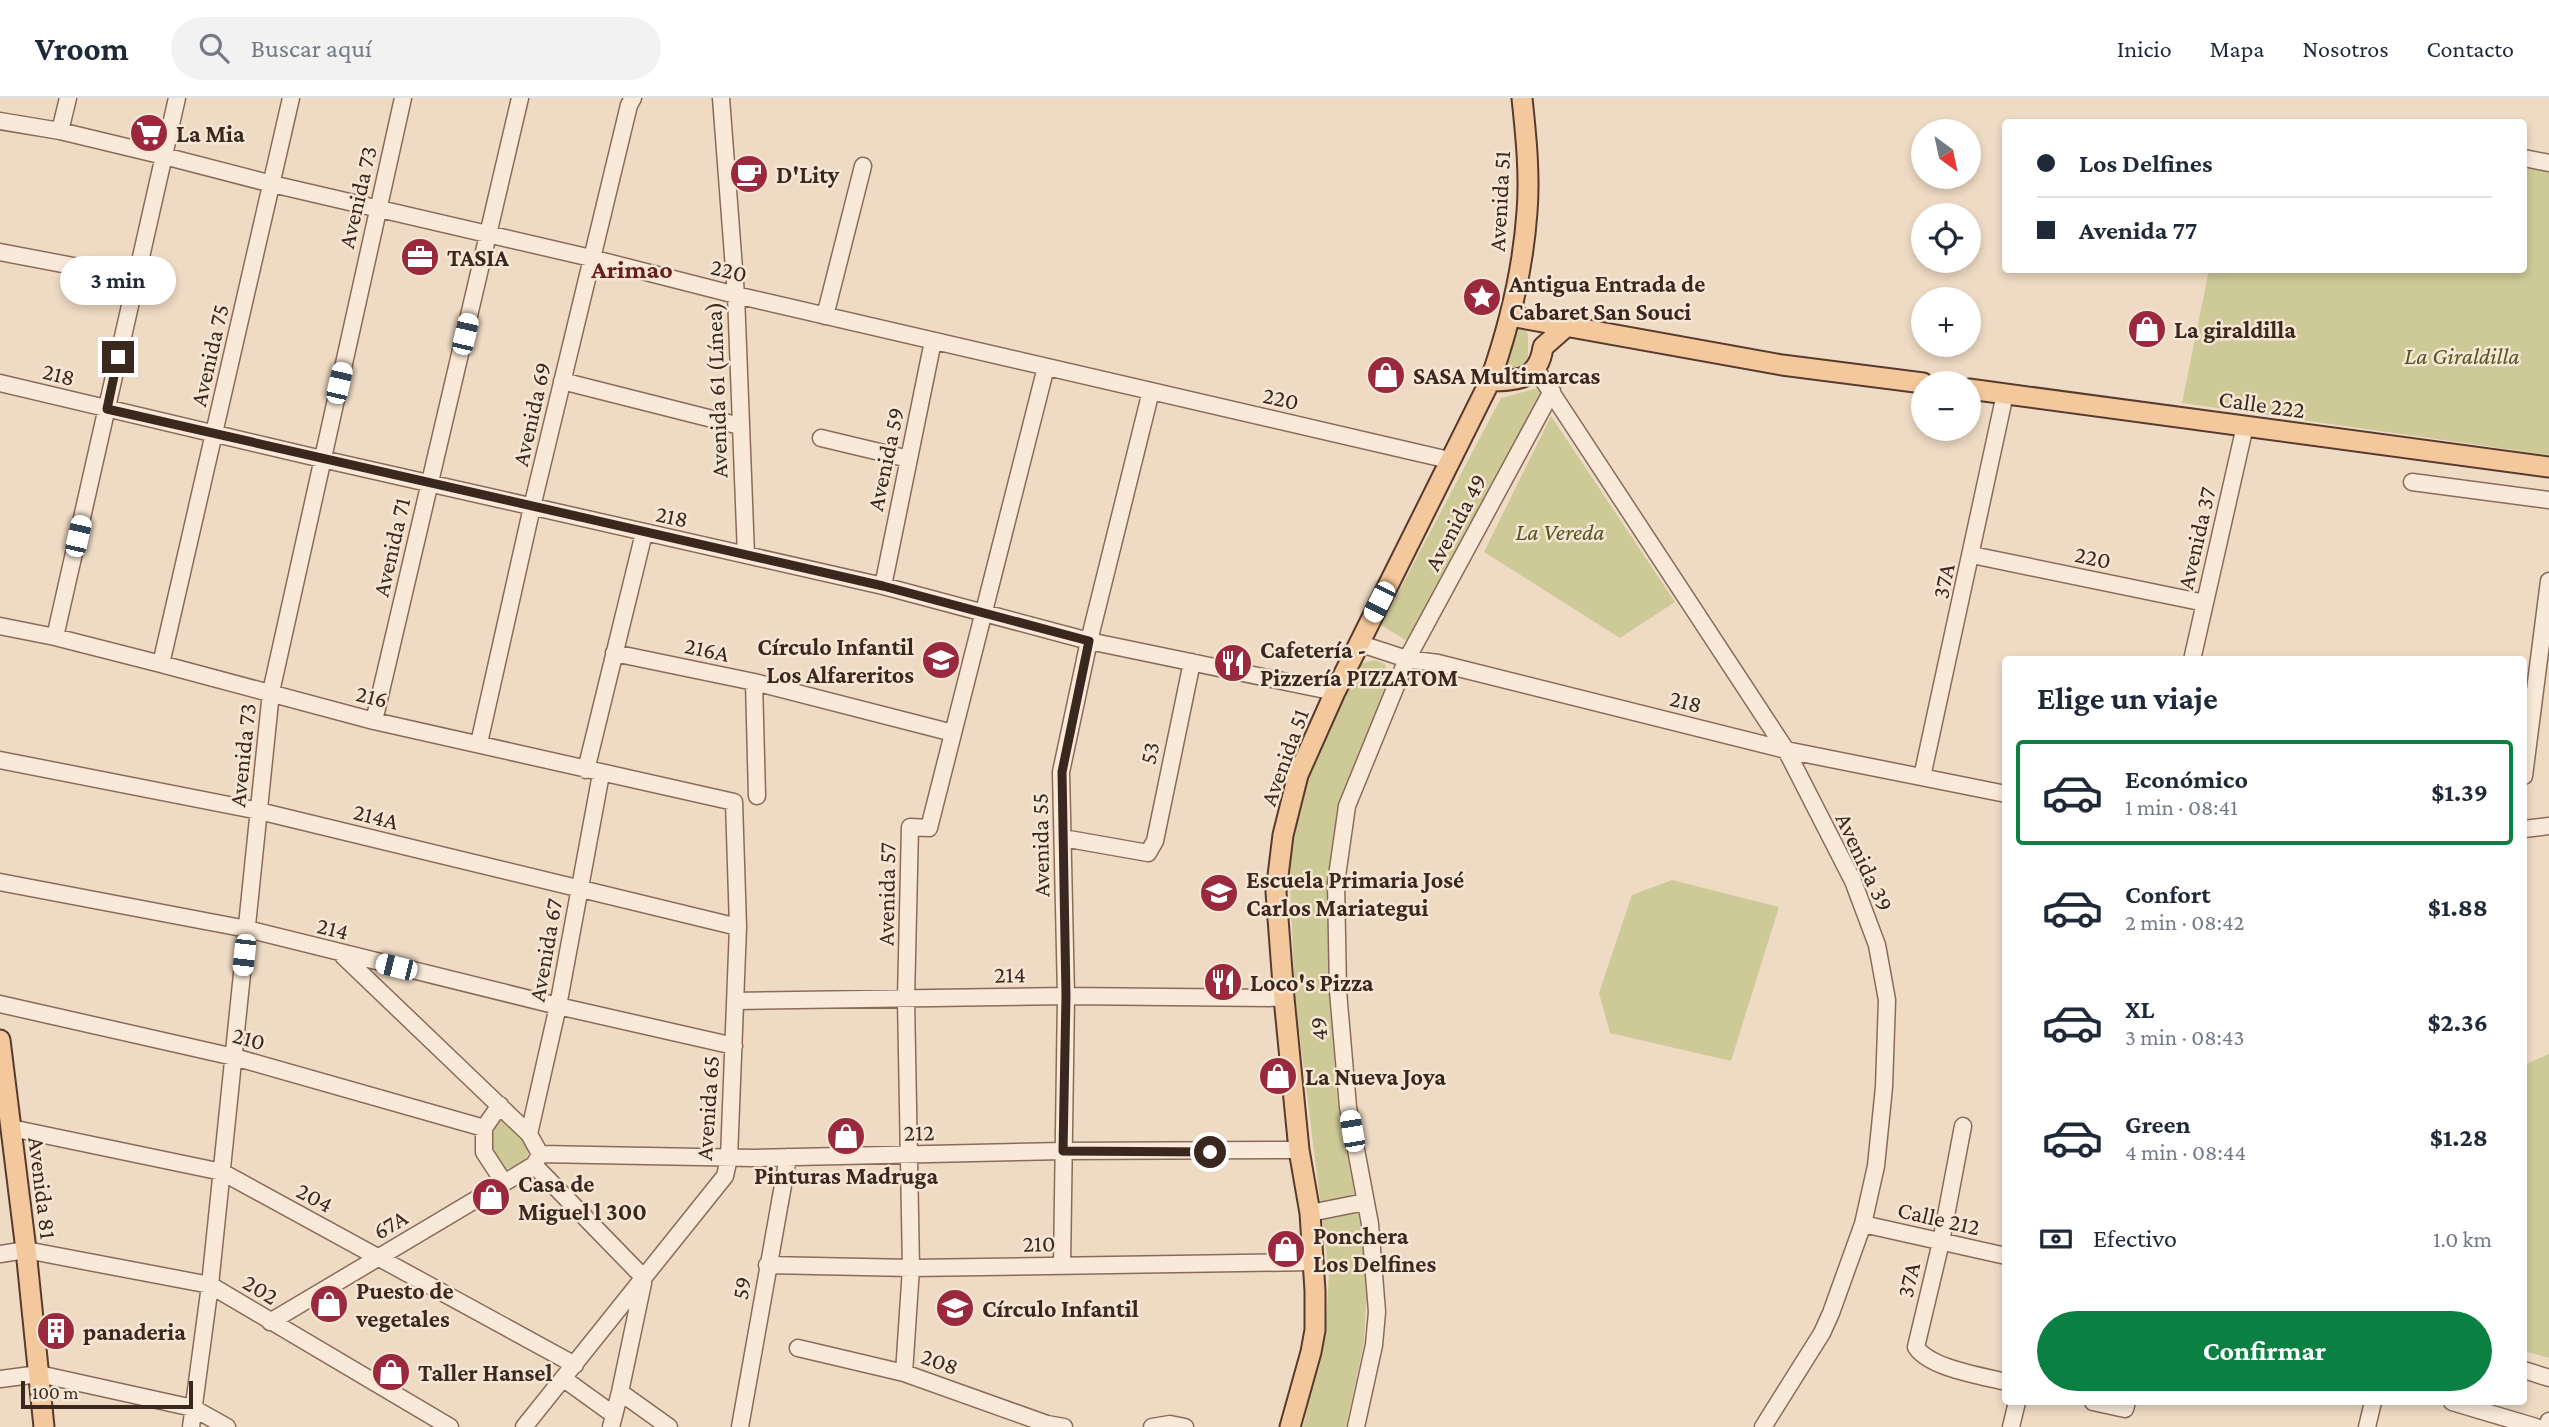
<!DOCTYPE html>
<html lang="es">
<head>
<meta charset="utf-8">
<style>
	:root { --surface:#fff; --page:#f2f2f3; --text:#1f2937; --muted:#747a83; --line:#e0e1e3; --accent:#0b8043 }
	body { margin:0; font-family:"Crimson Pro",serif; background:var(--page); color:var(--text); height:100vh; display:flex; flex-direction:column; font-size:26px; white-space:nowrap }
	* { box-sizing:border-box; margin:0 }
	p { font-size:23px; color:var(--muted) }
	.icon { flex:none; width:38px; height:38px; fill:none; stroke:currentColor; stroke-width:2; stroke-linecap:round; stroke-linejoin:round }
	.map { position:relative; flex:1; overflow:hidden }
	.side { position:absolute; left:2002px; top:558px; width:525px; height:749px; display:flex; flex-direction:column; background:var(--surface); border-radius:7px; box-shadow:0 4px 10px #0003 }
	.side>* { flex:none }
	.guide { position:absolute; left:2002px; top:21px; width:525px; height:154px; border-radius:7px; box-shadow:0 4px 10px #0003; display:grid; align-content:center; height:154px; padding:0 35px; background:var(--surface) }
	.needle { width:46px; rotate:147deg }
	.fabs { position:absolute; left:1911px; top:21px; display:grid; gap:14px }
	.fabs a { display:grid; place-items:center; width:70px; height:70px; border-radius:50%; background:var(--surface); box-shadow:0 4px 10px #0003; font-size:35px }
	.scale { position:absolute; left:21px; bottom:18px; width:172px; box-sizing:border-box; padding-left:7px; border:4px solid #3a271e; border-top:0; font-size:19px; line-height:24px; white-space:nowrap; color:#3a271e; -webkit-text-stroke:5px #f6e6d4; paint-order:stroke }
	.end { position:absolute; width:32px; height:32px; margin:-16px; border:9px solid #3a271e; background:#fff; box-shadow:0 0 0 4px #fff }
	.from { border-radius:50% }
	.bubble { position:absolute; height:49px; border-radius:24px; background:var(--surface); box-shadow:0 4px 10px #0003; font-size:23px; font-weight:700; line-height:49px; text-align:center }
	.car { position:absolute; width:21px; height:42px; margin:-21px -10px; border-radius:9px; box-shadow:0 0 5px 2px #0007; background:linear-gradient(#fff 24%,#345 0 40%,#fff 0 76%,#345 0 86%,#fff 0) }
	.guide b { display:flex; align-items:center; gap:24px; height:66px; font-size:26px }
	.guide b+b { border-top:2px solid var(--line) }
	.guide i { width:18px; height:18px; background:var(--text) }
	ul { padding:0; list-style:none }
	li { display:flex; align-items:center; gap:21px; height:105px; margin:0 14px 10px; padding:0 21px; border:4px solid transparent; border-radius:7px }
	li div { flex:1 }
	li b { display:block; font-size:26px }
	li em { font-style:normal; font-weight:700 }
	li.selected { border-color:var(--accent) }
	li>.icon { width:63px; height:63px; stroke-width:1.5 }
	h2 { padding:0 35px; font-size:32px; line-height:84px }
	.pay { display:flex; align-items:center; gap:18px; height:77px; padding:0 35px; font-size:26px }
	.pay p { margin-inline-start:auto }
	.cta { display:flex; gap:14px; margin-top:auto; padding:14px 35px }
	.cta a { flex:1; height:80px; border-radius:42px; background:var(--accent); color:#fff; font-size:28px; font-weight:700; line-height:80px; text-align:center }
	header { display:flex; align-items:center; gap:42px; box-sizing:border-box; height:98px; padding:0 35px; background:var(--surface); border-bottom:2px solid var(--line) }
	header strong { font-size:33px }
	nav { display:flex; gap:38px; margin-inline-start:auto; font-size:24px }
	.search { width:490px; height:63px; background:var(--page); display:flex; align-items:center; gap:18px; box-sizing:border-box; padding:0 24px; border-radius:38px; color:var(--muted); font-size:26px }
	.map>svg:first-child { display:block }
</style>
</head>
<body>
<header>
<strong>Vroom</strong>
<div class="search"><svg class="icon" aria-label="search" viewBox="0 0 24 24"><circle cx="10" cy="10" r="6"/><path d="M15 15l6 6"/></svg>Buscar aquí</div>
<nav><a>Inicio</a><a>Mapa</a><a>Nosotros</a><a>Contacto</a></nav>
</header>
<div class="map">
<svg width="2549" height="1329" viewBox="0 0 2549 1329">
	<rect width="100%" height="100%" fill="#efdbc4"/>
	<path fill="#ceca98" d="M 2524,69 L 2549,74 L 2549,357 L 2182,305 L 2209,172 L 2524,172 Z
		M 1517,229 L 1522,229 L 1528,236 L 1528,259 L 1525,266 L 1510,272 L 1505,269 Z
		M 1538,290 L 1543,295 L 1407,543 L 1381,527 L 1501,300 Z
		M 1551,318 L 1675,504 L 1620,540 L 1484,454 Z
		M 1375,562 L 1385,566 L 1390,583 L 1339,709 L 1328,786 L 1329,887 L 1337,999 L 1362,1136 L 1367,1187 L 1364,1245 L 1346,1329 L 1303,1329 L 1326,1225 L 1329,1175 L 1295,900 L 1289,764 L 1303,691 L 1359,566 Z
		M 1672,782 L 1779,809 L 1731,963 L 1610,935 L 1599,895 L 1632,797 Z
		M 2549,956 L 2549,1260 L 2524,1253 L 2524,967 Z
		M 501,1017 L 531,1048 L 525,1064 L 504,1072 C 487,1050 482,1041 501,1017 Z"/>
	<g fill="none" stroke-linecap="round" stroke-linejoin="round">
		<defs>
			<path id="minor" d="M 721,0 L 736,197 L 746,457
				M 0,23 L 60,33 L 164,58 L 272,86 L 591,160 L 736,197 L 1449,362
				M 60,33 L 68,0
				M 2524,60 L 2549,65
				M 0,154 L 136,180
				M 825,218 L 863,68
				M 1536,271 L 1786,652 L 1853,783 L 1877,847 L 1887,902 L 1884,989 L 1876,1068 L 1863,1126 L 1831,1215 L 1822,1235 L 1763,1329
				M 562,283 L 740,328
				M 0,285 L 322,361 L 883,488 L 1089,543 L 1335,594
				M 821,340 L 909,361
				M 2412,384 L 2549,402
				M 1972,457 L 2205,505
				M 883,488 L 933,243
				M 0,528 L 55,539 L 161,566 L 374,623 L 734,704 L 738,829 L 729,1060 L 725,1078 L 524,1329
				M 55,539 L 177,0
				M 1358,545 L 1407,561 L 1438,565 L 1786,652 L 2006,696
				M 614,555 L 754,584 L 953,635
				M 2192,562 L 2245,328
				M 161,566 L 291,0
				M 754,584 L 757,698
				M 374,623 L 520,0
				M 479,645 L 532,409 L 629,7 L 633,0
				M 0,662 L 259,713 L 738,829
				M 586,672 L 644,435
				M 2524,678 L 2549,483
				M 1922,679 L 2005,296
				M 2524,731 L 2549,728
				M 1063,740 L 1148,755 L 1155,743 L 1192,564
				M 0,784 L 247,831 L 558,908 L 734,948
				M 736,903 L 1066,898 L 1284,900
				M 0,906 L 234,959 L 484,1030
				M 500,1007 L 484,1030 L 484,1054 L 503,1083
				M 1963,1028 L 1941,1144 L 1916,1249 C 1929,1270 1982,1278 2006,1284
				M 11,1030 L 222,1074 L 575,1267
				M 529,1036 L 558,908 L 601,676
				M 540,1056 L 753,1060 L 1063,1053 L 1299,1052
				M 534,1067 L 644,1180
				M 1310,1115 L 1365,1104
				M 1863,1126 L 2006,1158
				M 0,1156 L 26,1152 L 210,1187 L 450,1329
				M 767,1167 L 911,1170 L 1312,1164
				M 1062,1168 L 1066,898 L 1061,674 L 1089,543 L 1151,293
				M 270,1224 L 534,1067 L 540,1056 L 529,1036 L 343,858
				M 798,1250 L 904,1275 L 1047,1326 L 1064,1329
				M 2524,1272 L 2549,1280
				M 904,1275 L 911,1170 L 906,901 L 910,729 L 929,730 L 1046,269
				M 0,1281 L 39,1276 L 193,1310 L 227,1329
				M 564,1281 L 614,1317
				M 620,1294 L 669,1329
				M 2093,1304 L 2125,1311 L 2127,1304
				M 2452,1304 L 2536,1329
				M 191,1329 L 210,1187 L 271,594 L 403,0
				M 611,1329 L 620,1294 L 643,1185
				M 740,1329 L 788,1059
				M 1152,1329 L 1170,1326 L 1185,1329
				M 1356,1329 L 1374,1247 L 1377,1214 L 1370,1126 L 1348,1009 L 1338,893 L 1336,785 L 1347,708 L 1407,561 L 1552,293
				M 2011,1329 L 2017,1304
				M 2367,1329 L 2373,1304
				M 2547,1329 L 2549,1323"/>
			<path id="major" d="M 1510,218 L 1782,267 L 1923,285
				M 1490,283 C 1518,283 1539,281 1543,249 L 1568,227
				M 1969,291 L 2549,369
				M 0,942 L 26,1152 L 44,1329
				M 1290,1329 L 1311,1254 L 1315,1232 L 1315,1193 L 1310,1115 L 1299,1052 L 1284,900 L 1276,794 L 1283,737 L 1298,677 L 1335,594 L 1490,283 C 1509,229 1523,171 1527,114 C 1530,76 1526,38 1522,0"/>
		</defs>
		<use href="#minor" stroke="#8a6b5a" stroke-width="19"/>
		<use href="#major" stroke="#583a2e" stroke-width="23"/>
		<use href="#minor" stroke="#f9e9d8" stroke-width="16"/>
		<use href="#major" stroke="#f3c89c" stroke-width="19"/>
	</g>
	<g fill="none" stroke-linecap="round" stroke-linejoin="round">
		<path stroke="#3a271e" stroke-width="9" d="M 118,259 L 107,311 L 883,488 L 1089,543 L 1062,674 L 1066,898 L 1063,1053 L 1210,1054"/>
	</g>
	<defs>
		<symbol id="supermarket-disc" viewBox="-11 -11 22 22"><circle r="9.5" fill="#9a293e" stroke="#f6e6d4"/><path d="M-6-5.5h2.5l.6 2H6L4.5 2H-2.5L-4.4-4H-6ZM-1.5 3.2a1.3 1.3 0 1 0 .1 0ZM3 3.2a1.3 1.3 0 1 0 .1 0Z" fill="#fff"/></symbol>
		<symbol id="cafe-disc" viewBox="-11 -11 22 22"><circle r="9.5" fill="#9a293e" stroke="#f6e6d4"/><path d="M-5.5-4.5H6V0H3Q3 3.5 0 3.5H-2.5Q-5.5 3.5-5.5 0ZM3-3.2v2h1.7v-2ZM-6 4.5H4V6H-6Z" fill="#fff"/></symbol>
		<symbol id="office-disc" viewBox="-11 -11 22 22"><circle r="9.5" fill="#9a293e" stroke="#f6e6d4"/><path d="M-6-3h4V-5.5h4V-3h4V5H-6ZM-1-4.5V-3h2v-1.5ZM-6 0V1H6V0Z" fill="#fff"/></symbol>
		<symbol id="sight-disc" viewBox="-11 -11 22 22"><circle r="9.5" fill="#9a293e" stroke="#f6e6d4"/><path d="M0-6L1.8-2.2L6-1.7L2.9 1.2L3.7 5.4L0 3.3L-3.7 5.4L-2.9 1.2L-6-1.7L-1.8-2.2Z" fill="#fff"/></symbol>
		<symbol id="shop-disc" viewBox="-11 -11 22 22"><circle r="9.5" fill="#9a293e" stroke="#f6e6d4"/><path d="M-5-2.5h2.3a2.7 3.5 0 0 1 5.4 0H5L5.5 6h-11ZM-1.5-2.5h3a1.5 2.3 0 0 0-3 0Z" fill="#fff"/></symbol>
		<symbol id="school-disc" viewBox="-11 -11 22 22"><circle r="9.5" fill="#9a293e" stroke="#f6e6d4"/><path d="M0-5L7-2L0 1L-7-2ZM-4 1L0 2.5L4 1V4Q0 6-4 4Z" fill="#fff"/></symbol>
		<symbol id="restaurant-disc" viewBox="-11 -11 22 22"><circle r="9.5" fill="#9a293e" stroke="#f6e6d4"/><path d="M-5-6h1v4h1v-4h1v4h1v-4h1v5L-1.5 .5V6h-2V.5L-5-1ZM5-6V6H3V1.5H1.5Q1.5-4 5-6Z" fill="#fff"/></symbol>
		<symbol id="building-disc" viewBox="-11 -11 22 22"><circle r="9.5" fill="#9a293e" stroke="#f6e6d4"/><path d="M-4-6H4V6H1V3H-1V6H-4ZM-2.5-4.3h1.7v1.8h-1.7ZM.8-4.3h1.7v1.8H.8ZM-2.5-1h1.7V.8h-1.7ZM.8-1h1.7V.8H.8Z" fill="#fff"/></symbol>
	</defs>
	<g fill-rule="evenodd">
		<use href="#supermarket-disc" x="127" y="13" width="44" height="44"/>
		<use href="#cafe-disc" x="727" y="54" width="44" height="44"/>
		<use href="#office-disc" x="398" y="137" width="44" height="44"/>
		<use href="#sight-disc" x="1460" y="177" width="44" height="44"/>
		<use href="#shop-disc" x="2125" y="209" width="44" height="44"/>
		<use href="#shop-disc" x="1364" y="255" width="44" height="44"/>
		<use href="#school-disc" x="919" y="540" width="44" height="44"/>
		<use href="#restaurant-disc" x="1211" y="543" width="44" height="44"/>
		<use href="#school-disc" x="1197" y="773" width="44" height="44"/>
		<use href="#restaurant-disc" x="1201" y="862" width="44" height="44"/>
		<use href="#shop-disc" x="1256" y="956" width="44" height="44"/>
		<use href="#shop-disc" x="824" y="1016" width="44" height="44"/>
		<use href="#shop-disc" x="469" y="1077" width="44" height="44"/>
		<use href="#shop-disc" x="1264" y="1129" width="44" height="44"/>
		<use href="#shop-disc" x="307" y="1184" width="44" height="44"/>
		<use href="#school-disc" x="933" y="1188" width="44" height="44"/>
		<use href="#building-disc" x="34" y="1211" width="44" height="44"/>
		<use href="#shop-disc" x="369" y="1252" width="44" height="44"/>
	</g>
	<g text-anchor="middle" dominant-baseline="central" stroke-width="5" stroke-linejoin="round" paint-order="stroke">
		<g font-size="24" font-weight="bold" fill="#3a271e" stroke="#f6e6d4" text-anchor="start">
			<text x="176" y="35">La Mia</text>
			<text x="776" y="76">D'Lity</text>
			<text x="447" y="159">TASIA</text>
			<text x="1509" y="185">Antigua Entrada de<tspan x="1509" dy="28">Cabaret San Souci</tspan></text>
			<text x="2174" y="231">La giraldilla</text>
			<text x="1413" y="277">SASA Multimarcas</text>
			<text x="914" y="548" text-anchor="end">Círculo Infantil<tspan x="914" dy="28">Los Alfareritos</tspan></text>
			<text x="1260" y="551">Cafetería -<tspan x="1260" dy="28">Pizzería PIZZATOM</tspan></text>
			<text x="1246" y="781">Escuela Primaria José<tspan x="1246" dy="28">Carlos Mariategui</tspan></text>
			<text x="1250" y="884">Loco's Pizza</text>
			<text x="1305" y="978">La Nueva Joya</text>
			<text x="846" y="1077" text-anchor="middle">Pinturas Madruga</text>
			<text x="518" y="1085">Casa de<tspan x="518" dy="28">Miguel l 300</tspan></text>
			<text x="1313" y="1137">Ponchera<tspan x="1313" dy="28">Los Delfines</tspan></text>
			<text x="356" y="1192">Puesto de<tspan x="356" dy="28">vegetales</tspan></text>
			<text x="982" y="1210">Círculo Infantil</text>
			<text x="83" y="1233">panaderia</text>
			<text x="418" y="1274">Taller Hansel</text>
		</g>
		<g font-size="24" fill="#3a271e" stroke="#f6e6d4">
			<text transform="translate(357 99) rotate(-77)">Avenida 73</text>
			<text transform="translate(1499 103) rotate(-87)">Avenida 51</text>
			<text transform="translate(729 172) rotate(14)">220</text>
			<text transform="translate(209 257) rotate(-77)">Avenida 75</text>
			<text transform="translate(59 276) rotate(14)">218</text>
			<text transform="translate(716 292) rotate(-92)">Avenida 61 (Línea)</text>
			<text transform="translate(1281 300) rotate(13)">220</text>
			<text transform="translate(2262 306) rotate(8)">Calle 222</text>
			<text transform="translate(531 316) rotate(-77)">Avenida 69</text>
			<text transform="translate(885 361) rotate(-78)">Avenida 59</text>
			<text transform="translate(672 418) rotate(12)">218</text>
			<text transform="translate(1455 424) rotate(-62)">Avenida 49</text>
			<text transform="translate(2196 440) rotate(-77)">Avenida 37</text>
			<text transform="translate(391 449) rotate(-77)">Avenida 71</text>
			<text transform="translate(2093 459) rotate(12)">220</text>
			<text transform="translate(1943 483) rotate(-78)">37A</text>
			<text transform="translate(707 551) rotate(12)">216A</text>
			<text transform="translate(372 598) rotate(14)">216</text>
			<text transform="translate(1686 603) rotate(14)">218</text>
			<text transform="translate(1149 655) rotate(-78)">53</text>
			<text transform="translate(242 657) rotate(-84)">Avenida 73</text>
			<text transform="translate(1284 659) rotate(-70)">Avenida 51</text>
			<text transform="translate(376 718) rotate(14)">214A</text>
			<text transform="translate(1040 747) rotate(-91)">Avenida 55</text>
			<text transform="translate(1865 764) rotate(65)">Avenida 39</text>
			<text transform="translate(886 796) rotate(-89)">Avenida 57</text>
			<text transform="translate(333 830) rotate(14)">214</text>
			<text transform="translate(545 852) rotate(-80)">Avenida 67</text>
			<text transform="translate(1010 876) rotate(-1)">214</text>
			<text transform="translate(1318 931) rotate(-95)">49</text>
			<text transform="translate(249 940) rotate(15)">210</text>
			<text transform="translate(707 1010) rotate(-86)">Avenida 65</text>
			<text transform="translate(919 1034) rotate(-1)">212</text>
			<text transform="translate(43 1090) rotate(83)">Avenida 81</text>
			<text transform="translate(315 1099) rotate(28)">204</text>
			<text transform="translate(1939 1120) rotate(13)">Calle 212</text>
			<text transform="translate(390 1126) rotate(-31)">67A</text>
			<text transform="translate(1039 1145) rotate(-1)">210</text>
			<text transform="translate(1908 1182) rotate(-77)">37A</text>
			<text transform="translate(741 1190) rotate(-81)">59</text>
			<text transform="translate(261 1191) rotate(31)">202</text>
			<text transform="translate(940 1263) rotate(20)">208</text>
		</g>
		<g font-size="24" font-style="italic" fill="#535724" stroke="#f6e6d4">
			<text x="2462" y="257">La Giraldilla</text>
			<text x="1560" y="433">La Vereda</text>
		</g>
		<g font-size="26" font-weight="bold" fill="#671f1d" stroke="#f6e6d4">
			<text x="632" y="171">Arimao</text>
		</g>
	</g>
</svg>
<div class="fabs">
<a><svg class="needle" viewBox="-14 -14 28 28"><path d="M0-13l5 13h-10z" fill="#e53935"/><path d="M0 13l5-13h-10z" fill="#747a83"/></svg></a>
<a><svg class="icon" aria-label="locate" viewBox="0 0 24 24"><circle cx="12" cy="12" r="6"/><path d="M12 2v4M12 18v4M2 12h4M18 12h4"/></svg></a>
<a>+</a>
<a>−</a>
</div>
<div class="scale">100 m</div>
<i class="end from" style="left:1210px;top:1054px"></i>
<i class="end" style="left:118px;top:259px"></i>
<div class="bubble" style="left:60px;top:158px;width:116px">3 min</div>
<i class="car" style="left:465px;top:236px;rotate:13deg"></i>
<i class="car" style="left:339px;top:285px;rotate:13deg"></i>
<i class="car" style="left:78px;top:438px;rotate:13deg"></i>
<i class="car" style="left:1379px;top:504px;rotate:207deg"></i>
<i class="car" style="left:244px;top:857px;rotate:186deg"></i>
<i class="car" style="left:396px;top:869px;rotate:284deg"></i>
<i class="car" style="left:1352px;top:1033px;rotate:350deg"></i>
<div class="guide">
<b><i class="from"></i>Los Delfines</b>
<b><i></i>Avenida 77</b>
</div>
<section class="side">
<h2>Elige un viaje</h2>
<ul>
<li class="selected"><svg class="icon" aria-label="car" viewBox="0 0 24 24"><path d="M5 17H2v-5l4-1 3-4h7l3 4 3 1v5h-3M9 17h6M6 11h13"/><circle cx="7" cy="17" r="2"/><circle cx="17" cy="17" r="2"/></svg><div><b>Económico</b><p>1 min · 08:41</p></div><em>$1.39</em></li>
<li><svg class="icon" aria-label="car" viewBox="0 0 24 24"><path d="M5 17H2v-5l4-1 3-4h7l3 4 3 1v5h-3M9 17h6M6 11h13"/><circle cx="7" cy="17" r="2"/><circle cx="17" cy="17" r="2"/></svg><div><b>Confort</b><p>2 min · 08:42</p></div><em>$1.88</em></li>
<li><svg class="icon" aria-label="car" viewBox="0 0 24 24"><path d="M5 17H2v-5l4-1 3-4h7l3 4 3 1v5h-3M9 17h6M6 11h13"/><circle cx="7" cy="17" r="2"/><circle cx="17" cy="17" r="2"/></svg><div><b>XL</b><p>3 min · 08:43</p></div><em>$2.36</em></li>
<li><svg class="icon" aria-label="car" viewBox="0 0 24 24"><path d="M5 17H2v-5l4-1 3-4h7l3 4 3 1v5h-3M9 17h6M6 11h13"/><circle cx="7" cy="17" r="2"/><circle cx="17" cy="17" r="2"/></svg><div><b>Green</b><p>4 min · 08:44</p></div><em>$1.28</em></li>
</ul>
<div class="pay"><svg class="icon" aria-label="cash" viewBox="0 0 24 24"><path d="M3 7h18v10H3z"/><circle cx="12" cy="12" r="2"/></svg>Efectivo<p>1.0 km</p></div>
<div class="cta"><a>Confirmar</a></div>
</section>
</div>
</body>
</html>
